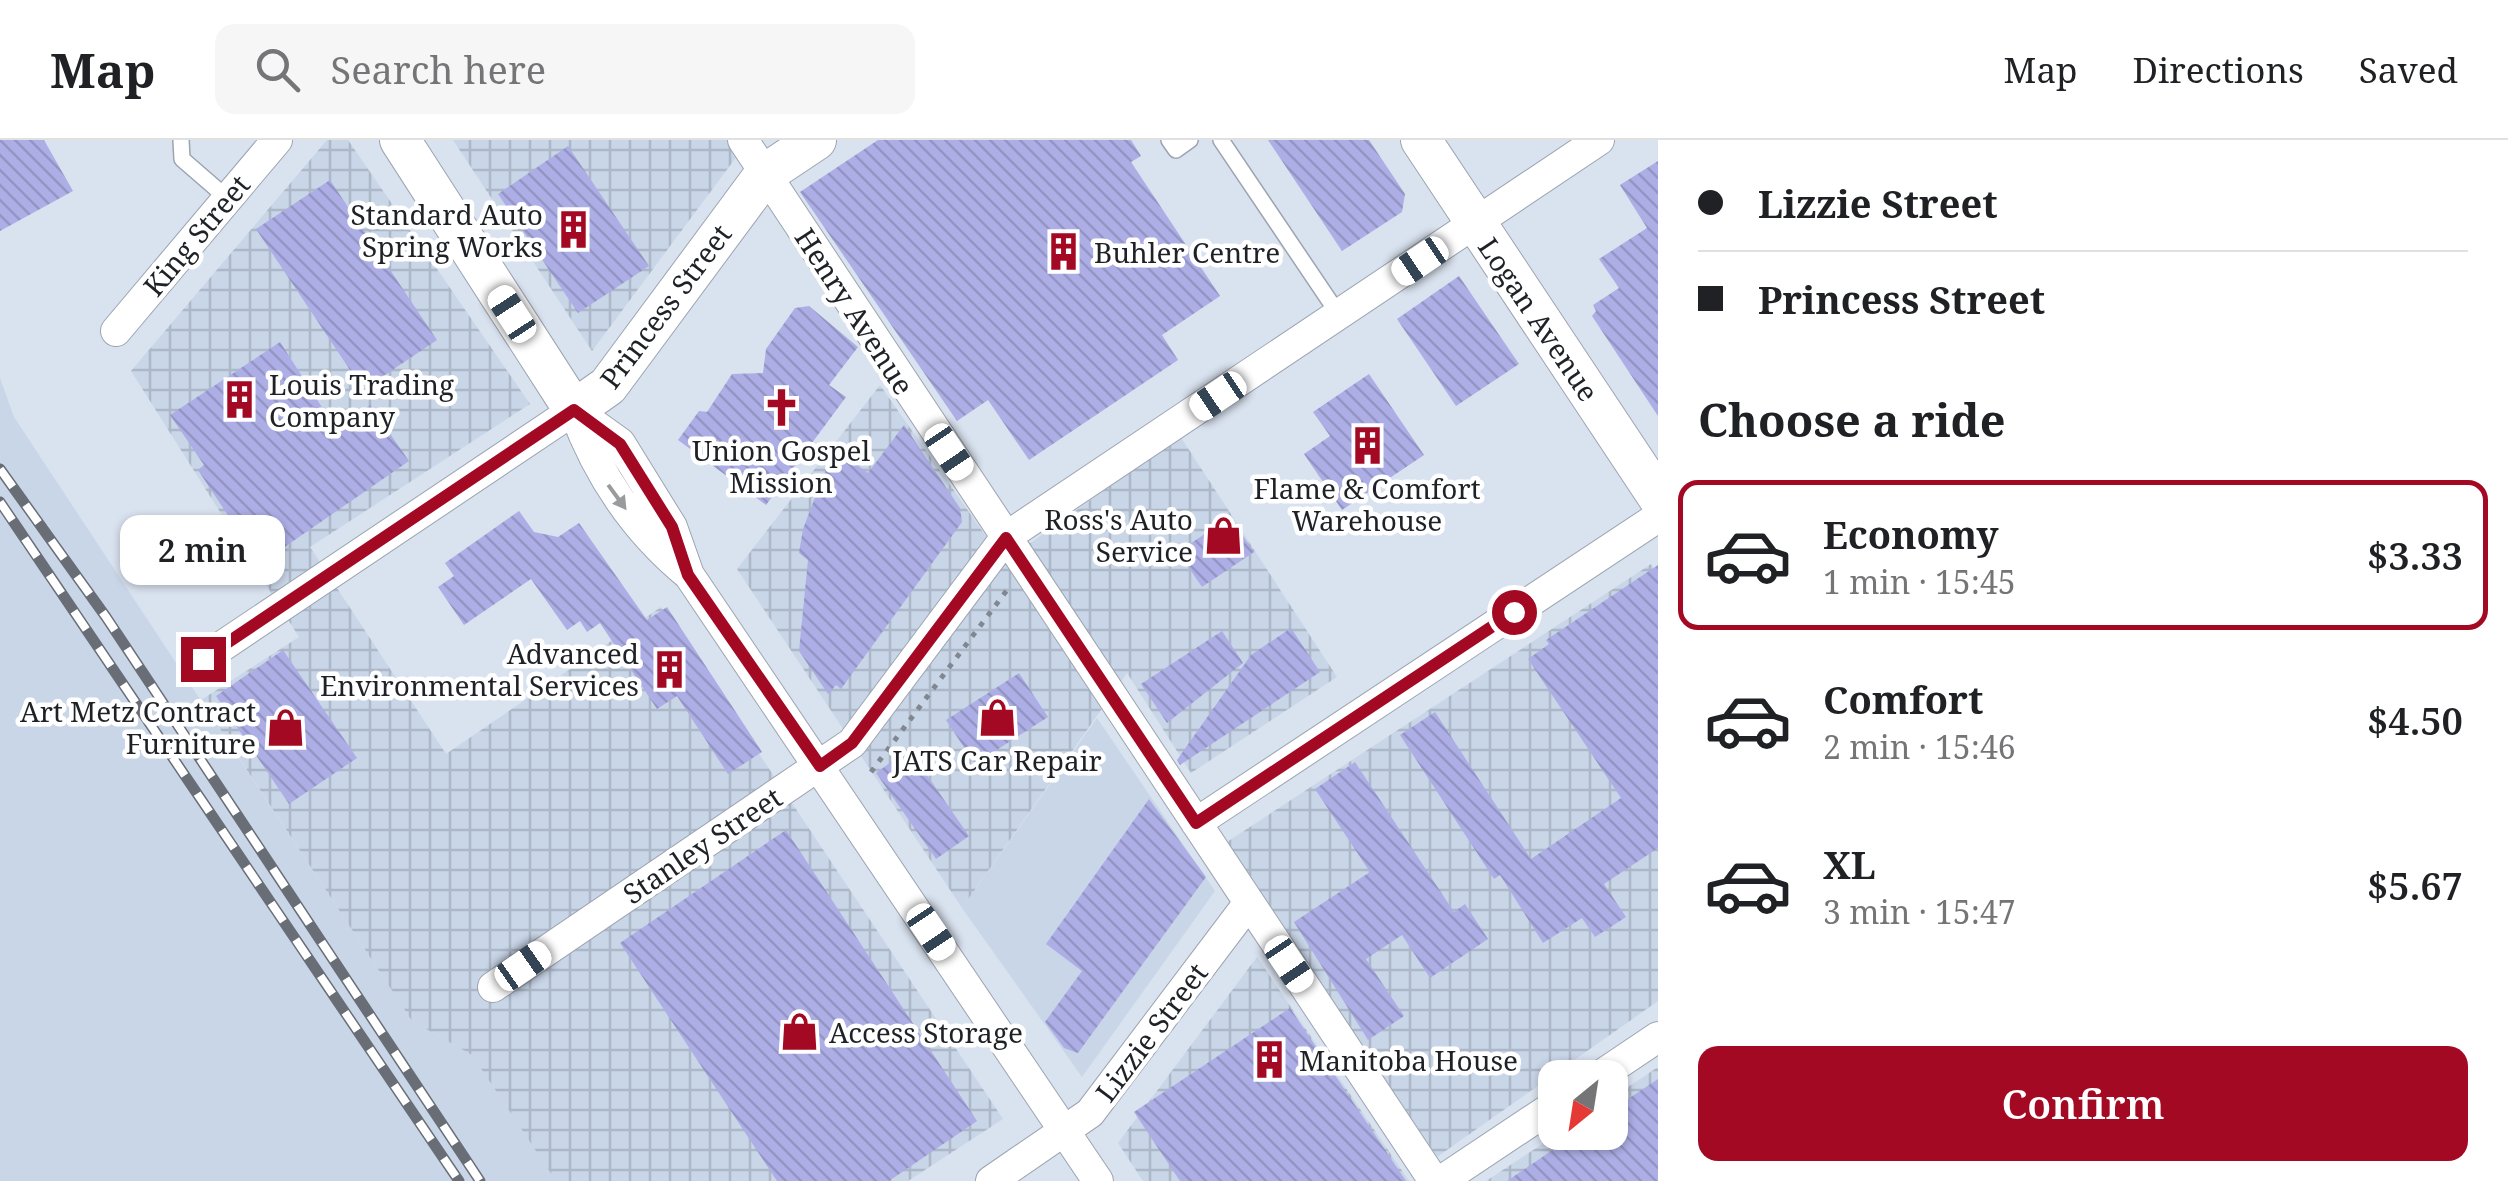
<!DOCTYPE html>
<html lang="en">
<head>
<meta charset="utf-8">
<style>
	:root { --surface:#fff; --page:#f6f6f6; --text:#202124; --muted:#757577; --line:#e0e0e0; --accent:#a40924 }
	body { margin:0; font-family:"Noto Serif",serif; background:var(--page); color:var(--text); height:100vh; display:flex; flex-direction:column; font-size:38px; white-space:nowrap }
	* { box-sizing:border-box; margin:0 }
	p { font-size:32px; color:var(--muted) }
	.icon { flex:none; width:55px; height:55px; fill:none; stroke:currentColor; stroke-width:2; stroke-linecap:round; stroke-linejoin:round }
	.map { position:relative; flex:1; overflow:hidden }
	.sheet { display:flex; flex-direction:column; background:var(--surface); width:850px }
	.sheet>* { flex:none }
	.top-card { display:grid; align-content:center; height:220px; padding:0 40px; background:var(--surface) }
	.needle { width:65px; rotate:210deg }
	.fabs { position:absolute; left:1538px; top:920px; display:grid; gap:20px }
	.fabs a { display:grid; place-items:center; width:90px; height:90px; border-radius:20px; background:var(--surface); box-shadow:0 2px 8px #0004; font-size:50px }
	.end { position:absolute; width:45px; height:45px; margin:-22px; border:12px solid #a40924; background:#fff; box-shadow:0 0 0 5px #fff }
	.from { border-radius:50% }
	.bubble { position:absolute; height:70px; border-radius:20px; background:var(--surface); box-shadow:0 2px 8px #0004; font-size:32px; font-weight:600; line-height:70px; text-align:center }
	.car { position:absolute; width:30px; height:60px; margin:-30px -15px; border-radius:12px; box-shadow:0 0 8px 2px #0007; background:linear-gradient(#fff 24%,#345 0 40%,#fff 0 76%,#345 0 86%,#fff 0) }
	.top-card b { display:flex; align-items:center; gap:35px; height:95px; font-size:38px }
	.top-card b+b { border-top:2px solid var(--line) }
	.top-card i { width:25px; height:25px; background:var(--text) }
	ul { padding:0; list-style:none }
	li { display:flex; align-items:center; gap:30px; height:150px; margin:0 20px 15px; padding:0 20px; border:5px solid transparent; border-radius:20px }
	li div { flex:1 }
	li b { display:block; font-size:38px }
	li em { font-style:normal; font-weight:600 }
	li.selected { border-color:var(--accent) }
	li>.icon { width:90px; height:90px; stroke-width:1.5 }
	h2 { padding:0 40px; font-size:45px; line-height:120px }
	.action { display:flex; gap:20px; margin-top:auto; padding:20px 40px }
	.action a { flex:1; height:115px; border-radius:20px; background:var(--accent); color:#fff; font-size:40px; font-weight:600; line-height:115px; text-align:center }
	header { display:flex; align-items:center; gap:60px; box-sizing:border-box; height:140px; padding:0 50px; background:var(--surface); border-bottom:2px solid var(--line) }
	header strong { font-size:48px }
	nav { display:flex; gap:55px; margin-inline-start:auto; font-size:35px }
	.search { width:700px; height:90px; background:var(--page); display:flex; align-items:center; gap:25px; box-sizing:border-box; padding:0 35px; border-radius:20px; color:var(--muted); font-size:38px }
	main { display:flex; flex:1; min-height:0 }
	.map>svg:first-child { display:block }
</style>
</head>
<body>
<header>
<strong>Map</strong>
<div class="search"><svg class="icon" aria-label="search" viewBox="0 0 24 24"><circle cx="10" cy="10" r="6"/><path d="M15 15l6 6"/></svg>Search here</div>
<nav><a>Map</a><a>Directions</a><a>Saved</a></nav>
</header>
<main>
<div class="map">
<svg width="1658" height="1041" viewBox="0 0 1658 1041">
	<defs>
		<pattern id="industrial-grid" width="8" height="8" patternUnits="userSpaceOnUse" patternTransform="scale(2.5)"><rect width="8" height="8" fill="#c9d6e8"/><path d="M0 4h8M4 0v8" fill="none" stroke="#acb7c7"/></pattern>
		<pattern id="building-back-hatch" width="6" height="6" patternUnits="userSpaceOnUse" patternTransform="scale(2.5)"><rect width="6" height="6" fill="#acaee5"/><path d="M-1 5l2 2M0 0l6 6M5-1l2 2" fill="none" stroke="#9495c4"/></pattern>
	</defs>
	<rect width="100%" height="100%" fill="#d9e2ef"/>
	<path fill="#c9d6e8" d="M 0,238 L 14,277 L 412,881 L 472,915 L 556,1041 L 0,1041 Z
		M 1097,578 L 1215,751 L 1082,937 L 962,768 Z"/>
	<path fill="url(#industrial-grid)" d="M 327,0 L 348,0 L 530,264 L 310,407 L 446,614 L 661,467 L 1003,979 L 908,1041 L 556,1041 L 472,915 L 412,881 L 201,560 L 299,497 L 131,231 Z
		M 453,0 L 749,0 L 592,211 Z
		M 880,245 L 1004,422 L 1180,296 L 1337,537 L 1191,633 L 1127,533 L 962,768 L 737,429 Z
		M 1651,424 L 1658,434 L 1658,861 L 1437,1017 L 1227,702 Z
		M 1257,817 L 1409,1041 L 1143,1041 L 1118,1003 Z
		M 1658,927 L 1658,1041 L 1486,1041 L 1559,993 L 1610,992 L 1610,959 Z"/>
	<path fill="url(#building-back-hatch)" d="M 0,0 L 44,0 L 73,51 L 0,91 Z
		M 878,0 L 1131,0 L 1141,16 L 1131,22 L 1220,156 L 1162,195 L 1178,220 L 1029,320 L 988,260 L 957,281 L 800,52 Z
		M 1268,0 L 1369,0 L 1405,54 L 1402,72 L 1342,111 Z
		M 568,6 L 649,126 L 578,173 L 498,54 Z
		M 1658,21 L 1658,276 L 1592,176 L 1596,171 L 1593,165 L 1619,148 L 1599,119 L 1647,88 L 1620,45 Z
		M 330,40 L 437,200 L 379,239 L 352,233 L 256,89 Z
		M 1459,136 L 1519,224 L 1456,266 L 1397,179 Z
		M 809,166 L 858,207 L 829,245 L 846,257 L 766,365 L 678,300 L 699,271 L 707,272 L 732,234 L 763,233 L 766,209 L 795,168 Z
		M 280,202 L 336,289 L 370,265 L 409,321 L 260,424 L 198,330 L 204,325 L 170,275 Z
		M 1369,234 L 1424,315 L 1342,370 L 1304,314 L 1330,296 L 1313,272 Z
		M 904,285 L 960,368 L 962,382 L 841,549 L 836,545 L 828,554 L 799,511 L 808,420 L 799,413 L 803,389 L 834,308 L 868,333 Z
		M 519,371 L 534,392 L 558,397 L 579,383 L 647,480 L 667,467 L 762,612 L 728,634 L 677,556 L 657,569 L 600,483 L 587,492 L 580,481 L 567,490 L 531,439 L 464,485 L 438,447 L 454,436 L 445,423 Z
		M 1230,377 L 1254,412 L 1202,447 L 1178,412 Z
		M 1658,425 L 1658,708 L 1604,744 L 1626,777 L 1595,797 L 1582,778 L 1543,803 L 1500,735 L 1494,739 L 1400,595 L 1435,572 L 1531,719 L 1621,658 L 1528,519 L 1549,504 L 1546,500 Z
		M 1291,488 L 1320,532 L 1180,625 L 1177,620 L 1251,515 Z
		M 1222,491 L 1243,523 L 1167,583 L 1141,544 Z
		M 283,510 L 357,618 L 289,664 L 216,556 Z
		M 1019,533 L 1048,577 L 975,624 L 946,580 Z
		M 909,609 L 969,696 L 936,719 L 876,633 Z
		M 1355,622 L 1454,772 L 1465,764 L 1488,799 L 1430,838 L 1402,795 L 1366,819 L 1404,876 L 1368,900 L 1294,782 L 1370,732 L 1315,649 Z
		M 1149,659 L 1206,737 L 1078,913 L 1064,908 L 1045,882 L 1082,831 L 1046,804 Z
		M 786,690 L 977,981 L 889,1041 L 777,1041 L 620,803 Z
		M 1290,868 L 1406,1041 L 1180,1041 L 1134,972 Z
		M 1658,939 L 1658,1041 L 1507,1041 L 1579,992 L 1610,992 L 1610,971 Z"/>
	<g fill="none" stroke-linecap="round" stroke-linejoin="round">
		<defs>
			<path id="service" d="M 181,0 L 182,19 L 227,58
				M 1169,0 L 1176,10 L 1190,0
				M 1221,0 L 1339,175"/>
			<path id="minor" d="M 743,0 L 1434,1041
				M 116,191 L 277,0
				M 574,270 C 598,336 634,390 689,435 L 1098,1041
				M 574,270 L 620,303 L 672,387 L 689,435
				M 203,519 L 574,270
				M 1196,683 L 1658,377
				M 493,847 L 852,603 L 1006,397 L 1599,0
				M 1597,938 L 1658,897
				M 991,1041 L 1090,973 L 1248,764
				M 1441,1041 L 1555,965"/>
			<path id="secondary" d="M 400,0 L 574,270 L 608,246 L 765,34 L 816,0
				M 1421,0 L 1658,357"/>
		</defs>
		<use href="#service" stroke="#9ca4b0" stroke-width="18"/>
		<use href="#minor" stroke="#9ca4b0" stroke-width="32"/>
		<use href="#secondary" stroke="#9ca4b0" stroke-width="42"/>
		<path stroke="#808790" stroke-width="5" stroke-dasharray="5 8" stroke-linecap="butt" d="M 871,632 L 1007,450"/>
		<use href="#service" stroke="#fff" stroke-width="15"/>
		<use href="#minor" stroke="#fff" stroke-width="30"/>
		<use href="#secondary" stroke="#fff" stroke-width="40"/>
		<defs>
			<path id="rail" d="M 0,329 L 106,477 L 480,1041
				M 0,362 L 459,1041"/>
		</defs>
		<use href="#rail" stroke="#696e76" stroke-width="11"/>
		<use href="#rail" stroke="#fff" stroke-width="8" stroke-dasharray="22" stroke-linecap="butt"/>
	</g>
	<defs><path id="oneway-solid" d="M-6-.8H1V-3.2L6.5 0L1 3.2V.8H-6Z" transform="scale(2.5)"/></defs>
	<use fill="#9a9b9d" href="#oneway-solid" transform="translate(617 357) rotate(54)"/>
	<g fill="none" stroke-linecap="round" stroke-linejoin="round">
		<path stroke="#a40924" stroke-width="12" d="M 203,519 L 574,270 L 620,304 L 672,387 L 688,435 L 820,626 L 852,603 L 1006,398 L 1196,683 L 1514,472"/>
	</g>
	<defs>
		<symbol id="building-bare" viewBox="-9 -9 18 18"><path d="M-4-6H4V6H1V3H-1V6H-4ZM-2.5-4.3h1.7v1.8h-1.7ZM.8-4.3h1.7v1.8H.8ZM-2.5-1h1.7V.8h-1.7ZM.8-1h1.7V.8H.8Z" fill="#a40924" stroke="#fff" stroke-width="2.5" paint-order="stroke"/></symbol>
		<symbol id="church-bare" viewBox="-9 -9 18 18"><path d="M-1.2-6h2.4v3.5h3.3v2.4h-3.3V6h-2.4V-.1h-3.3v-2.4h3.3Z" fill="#a40924" stroke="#fff" stroke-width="2.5" paint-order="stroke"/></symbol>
		<symbol id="shop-bare" viewBox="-9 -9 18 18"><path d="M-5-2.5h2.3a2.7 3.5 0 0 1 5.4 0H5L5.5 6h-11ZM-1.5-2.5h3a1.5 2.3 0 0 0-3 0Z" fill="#a40924" stroke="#fff" stroke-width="2.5" paint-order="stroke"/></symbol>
	</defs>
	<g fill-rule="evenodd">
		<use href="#building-bare" x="546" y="62" width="55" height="55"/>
		<use href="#building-bare" x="1036" y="84" width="55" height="55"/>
		<use href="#building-bare" x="212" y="232" width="55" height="55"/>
		<use href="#church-bare" x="754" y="240" width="55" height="55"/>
		<use href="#building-bare" x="1340" y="278" width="55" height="55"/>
		<use href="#shop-bare" x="1196" y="368" width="55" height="55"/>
		<use href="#building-bare" x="642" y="502" width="55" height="55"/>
		<use href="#shop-bare" x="970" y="550" width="55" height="55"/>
		<use href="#shop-bare" x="258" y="560" width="55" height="55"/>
		<use href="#shop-bare" x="772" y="864" width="55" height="55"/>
		<use href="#building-bare" x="1242" y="892" width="55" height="55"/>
	</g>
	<g text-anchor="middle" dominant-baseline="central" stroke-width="9" stroke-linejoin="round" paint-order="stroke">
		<g font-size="28" fill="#1e2126" stroke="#fff" text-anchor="end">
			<text x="543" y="74">Standard Auto<tspan x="543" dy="32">Spring Works</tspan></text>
			<text x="1094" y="112" text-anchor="start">Buhler Centre</text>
			<text x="269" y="244" text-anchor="start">Louis Trading<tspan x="269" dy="32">Company</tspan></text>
			<text x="781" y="310" text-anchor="middle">Union Gospel<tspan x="781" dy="32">Mission</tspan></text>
			<text x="1367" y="348" text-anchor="middle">Flame &amp; Comfort<tspan x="1367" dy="32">Warehouse</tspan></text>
			<text x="1193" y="379">Ross's Auto<tspan x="1193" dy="32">Service</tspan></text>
			<text x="639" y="513">Advanced<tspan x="639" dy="32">Environmental Services</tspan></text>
			<text x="256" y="571">Art Metz Contract<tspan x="256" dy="32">Furniture</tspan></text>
			<text x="997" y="620" text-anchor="middle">JATS Car Repair</text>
			<text x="829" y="892" text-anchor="start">Access Storage</text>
			<text x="1299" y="920" text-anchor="start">Manitoba House</text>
		</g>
		<g font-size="28" fill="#1e2126" stroke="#fff">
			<text transform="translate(196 95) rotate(-50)">King Street</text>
			<text transform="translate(665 166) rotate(-53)">Princess Street</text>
			<text transform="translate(855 171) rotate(57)">Henry Avenue</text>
			<text transform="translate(1539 179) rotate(56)">Logan Avenue</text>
			<text transform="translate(702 705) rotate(-34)">Stanley Street</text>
			<text transform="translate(1151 892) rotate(-53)">Lizzie Street</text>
		</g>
	</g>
</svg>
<div class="fabs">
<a><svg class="needle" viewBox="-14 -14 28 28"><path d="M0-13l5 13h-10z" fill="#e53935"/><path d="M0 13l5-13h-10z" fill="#757577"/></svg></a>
</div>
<i class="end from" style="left:1514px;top:472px"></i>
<i class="end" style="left:203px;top:519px"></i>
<div class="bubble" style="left:120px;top:375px;width:165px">2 min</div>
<i class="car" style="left:1420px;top:121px;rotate:236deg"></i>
<i class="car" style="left:512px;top:174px;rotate:327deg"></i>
<i class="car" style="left:1218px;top:256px;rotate:236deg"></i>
<i class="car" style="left:949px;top:312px;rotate:146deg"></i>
<i class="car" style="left:931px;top:792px;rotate:146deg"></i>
<i class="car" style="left:1289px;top:824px;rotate:146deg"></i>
<i class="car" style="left:523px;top:826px;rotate:55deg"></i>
</div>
<section class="sheet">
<div class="top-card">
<b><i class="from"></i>Lizzie Street</b>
<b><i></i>Princess Street</b>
</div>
<h2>Choose a ride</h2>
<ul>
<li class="selected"><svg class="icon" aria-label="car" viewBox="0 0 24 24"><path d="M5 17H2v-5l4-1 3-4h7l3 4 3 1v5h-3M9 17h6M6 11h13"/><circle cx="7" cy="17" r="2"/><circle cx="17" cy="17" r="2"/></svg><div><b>Economy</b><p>1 min · 15:45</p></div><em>$3.33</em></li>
<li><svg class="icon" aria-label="car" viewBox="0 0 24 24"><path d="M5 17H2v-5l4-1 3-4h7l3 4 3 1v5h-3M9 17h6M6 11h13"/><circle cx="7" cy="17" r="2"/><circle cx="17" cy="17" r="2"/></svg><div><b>Comfort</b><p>2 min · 15:46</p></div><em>$4.50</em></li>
<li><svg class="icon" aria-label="car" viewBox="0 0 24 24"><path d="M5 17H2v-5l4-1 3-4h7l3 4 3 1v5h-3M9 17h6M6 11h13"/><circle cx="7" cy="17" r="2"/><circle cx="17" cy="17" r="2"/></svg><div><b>XL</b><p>3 min · 15:47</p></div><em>$5.67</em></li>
</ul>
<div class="action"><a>Confirm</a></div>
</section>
</main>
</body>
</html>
